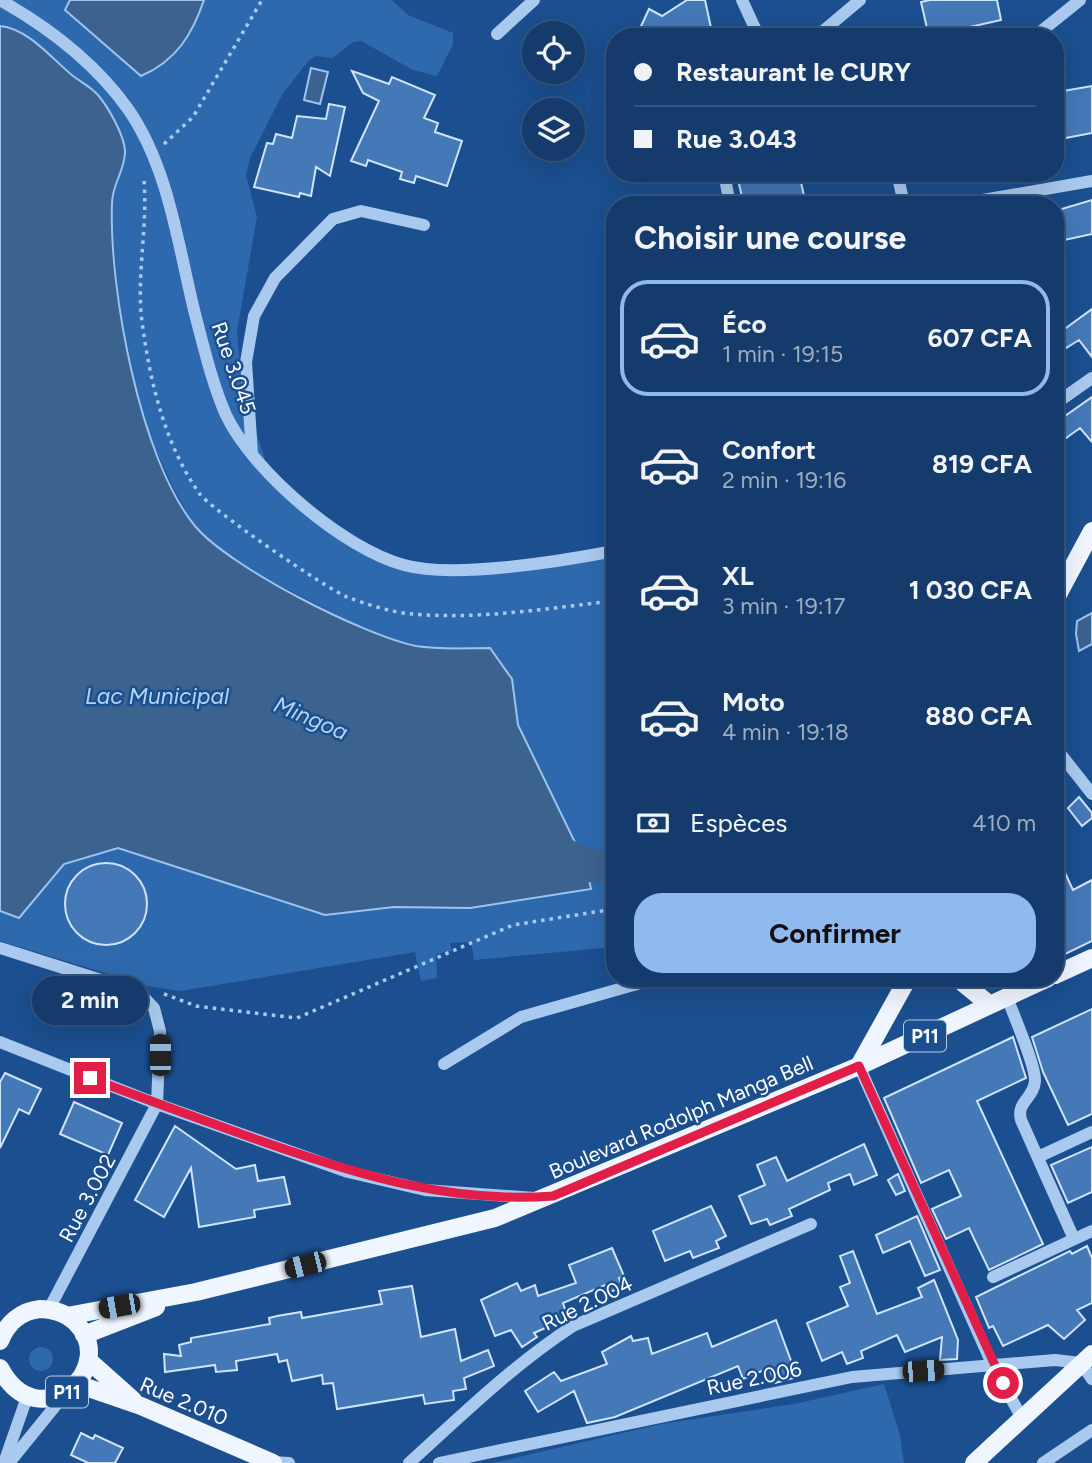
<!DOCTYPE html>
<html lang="fr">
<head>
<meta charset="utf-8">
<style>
	:root { --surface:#143b6b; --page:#214673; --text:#f1f3f6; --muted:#9dadc1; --line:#33557e; --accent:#90b9f0 }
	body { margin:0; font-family:Figtree,sans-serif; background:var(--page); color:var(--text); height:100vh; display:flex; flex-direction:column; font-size:26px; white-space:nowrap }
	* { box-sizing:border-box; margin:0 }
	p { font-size:23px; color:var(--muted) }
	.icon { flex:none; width:38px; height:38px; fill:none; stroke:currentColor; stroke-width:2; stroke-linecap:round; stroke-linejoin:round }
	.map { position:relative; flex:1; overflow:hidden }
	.drawer { position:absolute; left:606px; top:196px; width:458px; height:791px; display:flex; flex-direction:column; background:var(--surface); border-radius:28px; box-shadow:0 7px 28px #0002,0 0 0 2px var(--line) }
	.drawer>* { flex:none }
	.banner { position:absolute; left:606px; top:28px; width:458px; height:154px; border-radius:28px; box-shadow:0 7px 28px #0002,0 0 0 2px var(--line); display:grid; align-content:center; height:154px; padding:0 28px; background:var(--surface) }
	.buttons { position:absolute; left:522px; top:21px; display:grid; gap:14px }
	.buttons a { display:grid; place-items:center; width:63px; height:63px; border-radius:50%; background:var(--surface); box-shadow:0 7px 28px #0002,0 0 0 2px var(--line); font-size:35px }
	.end { position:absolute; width:32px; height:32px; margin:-16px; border:9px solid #e11d48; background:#fff; box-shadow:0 0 0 4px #fff }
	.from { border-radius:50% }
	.bubble { position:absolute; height:49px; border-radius:24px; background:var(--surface); box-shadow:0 7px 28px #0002,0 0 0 2px var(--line); font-size:23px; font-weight:700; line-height:49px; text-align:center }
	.car { position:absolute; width:21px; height:42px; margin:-21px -10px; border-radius:9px; box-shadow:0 0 5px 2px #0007; background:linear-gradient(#222 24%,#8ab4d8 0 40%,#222 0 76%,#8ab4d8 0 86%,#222 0) }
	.banner b { display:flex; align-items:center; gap:24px; height:66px; font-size:26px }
	.banner b+b { border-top:2px solid var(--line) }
	.banner i { width:18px; height:18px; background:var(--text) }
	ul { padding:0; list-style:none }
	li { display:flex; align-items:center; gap:21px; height:116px; margin:0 14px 10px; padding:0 14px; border:4px solid transparent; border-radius:28px }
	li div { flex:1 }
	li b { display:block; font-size:26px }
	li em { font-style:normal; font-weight:700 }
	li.current { border-color:var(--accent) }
	li>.icon { width:63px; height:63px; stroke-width:1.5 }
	h2 { padding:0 28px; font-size:32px; line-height:84px }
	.pay { display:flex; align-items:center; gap:18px; height:77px; padding:0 28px; font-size:26px }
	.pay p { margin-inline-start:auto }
	.action { display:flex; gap:14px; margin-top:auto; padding:14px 28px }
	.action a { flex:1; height:80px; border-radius:28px; background:var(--accent); color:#111; font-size:28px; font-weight:700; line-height:80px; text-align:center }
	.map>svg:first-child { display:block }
</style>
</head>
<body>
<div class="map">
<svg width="1092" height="1463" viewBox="0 0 1092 1463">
	<rect width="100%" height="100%" fill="#1b4f8f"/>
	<path fill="#2e69ad" d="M 0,0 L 392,0 L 408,15 L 453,33 L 453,44 L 437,76 L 413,70 L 361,41 L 353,42 L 333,58 L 316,56 L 309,60 L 282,95 L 250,158 L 246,175 L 257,217 L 237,331 L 241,383 L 270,476 L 334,533 L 406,571 L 503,569 L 614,550 L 614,947 L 474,960 L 471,942 L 450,943 L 452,951 L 436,954 L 437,978 L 421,981 L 415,952 L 180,991 L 147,986 L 0,941 L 0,911 L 19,917 L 64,864 L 118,847 L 325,915 L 591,889 L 586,865 L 518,725 L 512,679 L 490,648 L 429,648 L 377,636 L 258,574 L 215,547 L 194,525 L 173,488 L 150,436 L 134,381 L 122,327 L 114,246 L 112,203 L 122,168 L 98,95 L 10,27 L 0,26 Z
		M29 1359a12 12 0 1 1 24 0a12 12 0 1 1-24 0Z
		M 884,1384 L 900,1435 L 904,1463 L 493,1463 L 661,1424 L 794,1404 Z"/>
	<path fill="#3c6290" stroke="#9cc4f0" stroke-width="2" d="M 70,0 L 204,0 C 192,35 176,61 141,76 L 65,10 Z
		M 0,26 C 29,29 51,58 73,76 C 81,82 91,87 98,95 C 108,107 125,136 125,152 C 125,170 112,185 112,203 C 109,290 140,459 195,526 C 229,567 363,635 416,646 C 440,650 466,648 490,648 L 512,679 L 518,725 L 586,865 L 591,889 L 470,908 L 394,907 L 325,915 L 118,848 L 64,864 L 19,918 L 0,911 Z
		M 311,68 L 328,72 L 320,104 L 304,100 Z
		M 1092,613 L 1092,644 L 1079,651 L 1076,634 L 1077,621 Z"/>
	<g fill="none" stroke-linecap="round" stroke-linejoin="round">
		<path stroke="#3c6290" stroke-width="33" d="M 544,845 L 586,865 L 614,868"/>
	</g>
	<path fill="#4478b7" stroke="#cfe3fa" stroke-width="2" d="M 687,0 L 705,0 L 713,37 L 636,37 L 649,9 L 662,16 Z
		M 930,0 L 997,0 L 1001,20 L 952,31 L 953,37 L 929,37 L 921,2 Z
		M 352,71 L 389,84 L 392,77 L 435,95 L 424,118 L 438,123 L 435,132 L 462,141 L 447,186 L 416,176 L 414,183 L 400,179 L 402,172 L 368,160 L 366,166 L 351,161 L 379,101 L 363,93 Z
		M 1092,86 L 1092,133 L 1055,140 L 1055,104 L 1065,102 L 1063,91 Z
		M 329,104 L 345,107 L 330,176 L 316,167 L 311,196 L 300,193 L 299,197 L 254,187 L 267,143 L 273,144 L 276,134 L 292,138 L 297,116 L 326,119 Z
		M 749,173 L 799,173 L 806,205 L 744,205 L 738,180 L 749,177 Z
		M 1092,200 L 1092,234 L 1055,242 L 1055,211 Z
		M 1092,309 L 1092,357 L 1079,340 L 1055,355 L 1055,336 Z
		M 1092,397 L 1092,442 L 1080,428 L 1055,446 L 1055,423 Z
		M 1079,797 L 1092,813 L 1092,818 L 1082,826 L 1068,808 Z
		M 1055,851 L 1073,890 L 1092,880 L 1092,941 L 1055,959 Z
		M65 904a41 41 0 1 1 82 0a41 41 0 1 1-82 0Z
		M 1092,1009 L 1092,1114 L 1068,1125 L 1043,1072 L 1032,1037 Z
		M 1013,1037 L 1026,1078 L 977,1101 L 1043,1244 L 989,1270 L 969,1228 L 946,1239 L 932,1209 L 961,1196 L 949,1170 L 921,1183 L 884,1098 Z
		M 5,1073 L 41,1089 L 29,1114 L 19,1109 L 0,1148 L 0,1082 Z
		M 74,1102 L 122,1123 L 108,1155 L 60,1134 Z
		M 175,1126 L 236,1169 L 255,1165 L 258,1181 L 284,1177 L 290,1204 L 254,1210 L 255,1217 L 199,1227 L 191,1168 L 164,1217 L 135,1200 Z
		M 864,1144 L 877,1175 L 854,1185 L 850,1174 L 828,1183 L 830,1190 L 789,1209 L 792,1216 L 770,1225 L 767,1219 L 751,1224 L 739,1196 L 765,1185 L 757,1165 L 776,1157 L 787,1181 Z
		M 1092,1147 L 1092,1192 L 1068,1203 L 1051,1165 Z
		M 898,1174 L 905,1191 L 896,1195 L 888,1180 Z
		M 711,1206 L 726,1236 L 716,1241 L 719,1248 L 693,1258 L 690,1251 L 665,1261 L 653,1231 Z
		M 917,1216 L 940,1270 L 925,1276 L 910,1241 L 883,1253 L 876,1235 Z
		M 1087,1246 L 1092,1258 L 1092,1303 L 1077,1310 L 1085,1320 L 1064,1339 L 1048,1325 L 1003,1346 L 993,1326 L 989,1328 L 976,1297 L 1070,1251 L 1072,1254 Z
		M 612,1248 L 624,1276 L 619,1278 L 622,1287 L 608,1293 L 605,1285 L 563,1303 L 568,1318 L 534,1333 L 537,1337 L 522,1347 L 511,1330 L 495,1336 L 481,1300 L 517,1283 L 521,1291 L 535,1285 L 538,1296 L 576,1283 L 569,1265 Z
		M 853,1251 L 877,1314 L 922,1297 L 918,1288 L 934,1280 L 958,1340 L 957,1359 L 940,1360 L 942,1337 L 905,1352 L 897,1335 L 861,1351 L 863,1358 L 847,1364 L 842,1352 L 822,1361 L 807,1323 L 848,1306 L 840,1287 L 850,1283 L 840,1256 Z
		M 412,1286 L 421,1337 L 455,1329 L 461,1361 L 488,1350 L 494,1366 L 464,1378 L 466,1389 L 453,1391 L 454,1400 L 425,1404 L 423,1395 L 337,1409 L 333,1383 L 323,1384 L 322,1375 L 292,1381 L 287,1360 L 279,1362 L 277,1354 L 236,1361 L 237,1370 L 216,1372 L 215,1365 L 165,1372 L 164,1354 L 181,1356 L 179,1345 L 191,1342 L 191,1338 L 270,1324 L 269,1318 L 277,1316 L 301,1312 L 302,1318 L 382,1304 L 379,1291 Z
		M 776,1320 L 797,1377 L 775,1383 L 769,1368 L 743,1379 L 738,1366 L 615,1417 L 587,1423 L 574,1391 L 538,1412 L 525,1391 L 554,1372 L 561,1381 L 607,1364 L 602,1352 L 631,1336 L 633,1341 L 648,1338 L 652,1354 L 707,1333 L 712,1347 Z
		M 81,1433 L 93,1439 L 95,1435 L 123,1448 L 115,1463 L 88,1463 L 71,1455 Z"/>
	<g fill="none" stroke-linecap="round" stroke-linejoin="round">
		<path stroke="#a9c9ee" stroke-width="3.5" stroke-dasharray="3.5 5" stroke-linecap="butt" d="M 164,144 L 193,117 L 262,0
			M 144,181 C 148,230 135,280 143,329 C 151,386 166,446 199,493 C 210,509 327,589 347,597 C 366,604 393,613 413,614 C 479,620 549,608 614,601
			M 164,994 L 196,1006 L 297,1018 L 513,925 L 614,909"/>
		<path stroke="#a9c9ee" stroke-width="12" d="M 0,0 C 48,27 96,64 128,109 C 169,168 178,246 195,314 C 204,348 212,383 226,415 C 253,472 344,549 404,565 C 454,579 562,561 614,551
			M 742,0 L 759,37
			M 497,34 L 534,0
			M 816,37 L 860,0
			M 1034,37 L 1080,0
			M 724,173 L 730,205
			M 897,173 L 904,204
			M 902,205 L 977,201 L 1092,181
			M 1055,404 L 1092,378
			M 252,454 L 246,362 L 254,316 L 275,278 L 333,219 L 361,211 L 424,225
			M 1055,747 L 1092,794
			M 0,948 L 139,992 L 154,1008 L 160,1031 L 157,1104 L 49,1309
			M 1007,997 C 1013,1014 1036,1066 1035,1081 C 1034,1098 1016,1102 1021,1120 L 1074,1239
			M 0,1042 L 157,1104 L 348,1172 L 425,1190 L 535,1198
			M 444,1064 L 521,1017 L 658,978
			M 859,1066 L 993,1366 L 1022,1418
			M 1038,1157 L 1092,1132
			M 993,1277 L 1092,1231
			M 272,1462 L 289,1463
			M 4,1463 L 27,1397
			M 9,1463 L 65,1394
			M 409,1463 C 462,1415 513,1365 573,1326 L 811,1224
			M 439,1463 L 852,1377 L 1055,1360 L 1081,1363 L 1092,1379
			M 1043,1463 L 1092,1430"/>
		<path stroke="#f0f6ff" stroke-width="18" d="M 1055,600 L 1092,531
			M 1055,975 L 1092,958
			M 957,978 L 990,1005
			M 859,1066 L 908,978
			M 67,1316 L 196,1292 L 495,1218 L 859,1066 L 1048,978
			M 84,1335 L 156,1307
			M 0,1341 C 7,1323 21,1311 40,1309 C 52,1309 66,1313 75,1322 C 122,1367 38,1441 0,1368
			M 88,1360 L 133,1400
			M 77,1384 L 141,1406 L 273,1463
			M 974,1463 L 1092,1354"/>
	</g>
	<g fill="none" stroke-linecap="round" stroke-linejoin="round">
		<path stroke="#e11d48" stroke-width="9" d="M 90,1078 C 147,1100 203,1120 261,1141 C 355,1174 451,1204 553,1196 L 859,1066 L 1003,1383"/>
	</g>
	<g text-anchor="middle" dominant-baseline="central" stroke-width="5" stroke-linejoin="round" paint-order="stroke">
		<g fill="#1b4f8f" stroke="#bbcadd" stroke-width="2">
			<rect x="904" y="1020.5" width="42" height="31" rx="5"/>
			<rect x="46" y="1376.5" width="42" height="31" rx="5"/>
		</g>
		<g font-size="19" font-weight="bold" fill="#fff">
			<text x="925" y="1036">P11</text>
			<text x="67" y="1392">P11</text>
		</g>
		<g font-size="21" fill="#fff" stroke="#1b4f8f">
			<text transform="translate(234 368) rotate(71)">Rue 3.045</text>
			<text transform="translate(681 1117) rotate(-23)">Boulevard Rodolph Manga Bell</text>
			<text transform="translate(87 1198) rotate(-62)">Rue 3.002</text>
			<text transform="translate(587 1303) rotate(-26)">Rue 2.004</text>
			<text transform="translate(754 1378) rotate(-12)">Rue 2.006</text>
			<text transform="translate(184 1401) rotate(23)">Rue 2.010</text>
		</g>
		<g font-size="23" font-style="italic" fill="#b5d3f5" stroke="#1b4f8f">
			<text x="157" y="696">Lac Municipal</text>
			<text transform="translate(311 718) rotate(23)">Mingoa</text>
		</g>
	</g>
</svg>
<div class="buttons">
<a><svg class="icon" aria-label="locate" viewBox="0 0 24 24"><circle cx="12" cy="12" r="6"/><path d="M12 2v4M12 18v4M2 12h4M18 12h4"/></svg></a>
<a><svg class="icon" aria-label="layers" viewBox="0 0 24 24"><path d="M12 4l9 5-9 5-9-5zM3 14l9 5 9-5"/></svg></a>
</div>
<i class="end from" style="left:1003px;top:1383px"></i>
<i class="end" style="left:90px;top:1078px"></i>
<div class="bubble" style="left:32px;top:976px;width:116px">2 min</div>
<i class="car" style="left:160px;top:1055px;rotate:0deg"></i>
<i class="car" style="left:305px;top:1265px;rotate:256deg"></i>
<i class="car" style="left:119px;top:1306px;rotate:260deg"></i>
<i class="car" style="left:923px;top:1371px;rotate:86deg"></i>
<div class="banner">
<b><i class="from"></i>Restaurant le CURY</b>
<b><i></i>Rue 3.043</b>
</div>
<section class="drawer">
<h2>Choisir une course</h2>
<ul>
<li class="current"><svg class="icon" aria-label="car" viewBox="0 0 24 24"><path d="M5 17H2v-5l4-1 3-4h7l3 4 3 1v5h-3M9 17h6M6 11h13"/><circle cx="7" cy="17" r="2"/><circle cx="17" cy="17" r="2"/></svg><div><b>Éco</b><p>1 min · 19:15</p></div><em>607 CFA</em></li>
<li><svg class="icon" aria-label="car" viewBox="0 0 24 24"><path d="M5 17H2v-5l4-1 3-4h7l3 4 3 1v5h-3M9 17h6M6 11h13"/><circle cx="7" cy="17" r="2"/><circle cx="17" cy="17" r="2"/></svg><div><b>Confort</b><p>2 min · 19:16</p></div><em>819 CFA</em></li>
<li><svg class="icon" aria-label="car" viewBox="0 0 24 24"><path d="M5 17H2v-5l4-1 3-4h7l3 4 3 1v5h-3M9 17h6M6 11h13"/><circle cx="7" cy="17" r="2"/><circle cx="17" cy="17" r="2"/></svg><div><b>XL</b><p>3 min · 19:17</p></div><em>1 030 CFA</em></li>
<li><svg class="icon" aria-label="car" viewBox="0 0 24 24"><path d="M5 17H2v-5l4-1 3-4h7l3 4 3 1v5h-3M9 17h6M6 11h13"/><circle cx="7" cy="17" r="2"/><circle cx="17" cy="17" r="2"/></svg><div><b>Moto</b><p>4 min · 19:18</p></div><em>880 CFA</em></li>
</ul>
<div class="pay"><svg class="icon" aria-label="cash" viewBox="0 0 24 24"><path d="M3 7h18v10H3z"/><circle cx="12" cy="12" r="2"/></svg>Espèces<p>410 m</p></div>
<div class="action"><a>Confirmer</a></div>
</section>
</div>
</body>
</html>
